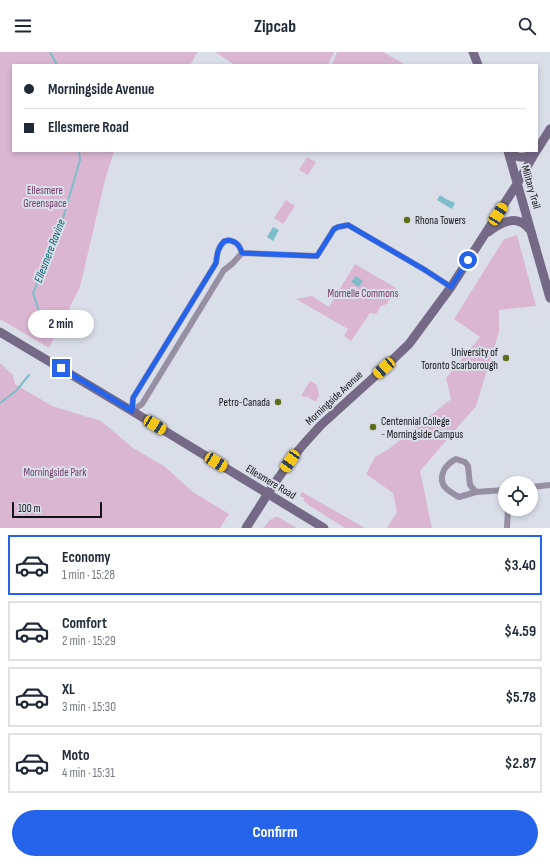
<!DOCTYPE html>
<html lang="en">
<head>
<meta charset="utf-8">
<style>
	:root { --surface:#fff; --page:#f6f6f7; --text:#1f2937; --muted:#747a83; --line:#e0e1e3; --accent:#2563eb }
	body { margin:0; font-family:"Sofia Sans Condensed",sans-serif; background:var(--page); color:var(--text); height:100vh; display:flex; flex-direction:column; font-size:15px; white-space:nowrap }
	* { box-sizing:border-box; margin:0 }
	p { font-size:13px; color:var(--muted) }
	.icon { flex:none; width:22px; height:22px; fill:none; stroke:currentColor; stroke-width:2; stroke-linecap:round; stroke-linejoin:round }
	.map { position:relative; height:476px; overflow:hidden }
	.drawer { display:flex; flex-direction:column; background:var(--surface); flex:1 }
	.drawer>* { flex:none }
	.banner { position:absolute; left:12px; top:12px; width:526px; height:88px; border-radius:0px; box-shadow:0 2px 6px #0003; display:grid; align-content:center; height:88px; padding:0 12px; background:var(--surface) }
	.buttons { position:absolute; left:498px; top:424px; display:grid; gap:8px }
	.buttons a { display:grid; place-items:center; width:40px; height:40px; border-radius:50%; background:var(--surface); box-shadow:0 2px 6px #0003; font-size:20px }
	.scale { position:absolute; left:12px; bottom:10px; width:90px; box-sizing:border-box; padding-left:4px; border:2px solid #121317; border-top:0; font-size:11px; line-height:14px; white-space:nowrap; color:#121317; -webkit-text-stroke:3px #dadee9; paint-order:stroke }
	.end { position:absolute; width:18px; height:18px; margin:-9px; border:5px solid #2563eb; background:#fff; box-shadow:0 0 0 2px #fff }
	.from { border-radius:50% }
	.bubble { position:absolute; height:28px; border-radius:14px; background:var(--surface); box-shadow:0 2px 6px #0003; font-size:13px; font-weight:700; line-height:28px; text-align:center }
	.car { position:absolute; width:12px; height:24px; margin:-12px -6px; border-radius:5px; box-shadow:0 0 3px 1px #0007; background:linear-gradient(#f5c518 24%,#345 0 40%,#f5c518 0 76%,#345 0 86%,#f5c518 0) }
	.banner b { display:flex; align-items:center; gap:14px; height:38px; font-size:15px }
	.banner b+b { border-top:1px solid var(--line) }
	.banner i { width:10px; height:10px; background:var(--text) }
	ul { padding:7px 0 0; list-style:none }
	li { display:flex; align-items:center; gap:12px; height:60px; margin:0 8px 6px; padding:0 4px; border:2px solid var(--line); border-radius:0px }
	li div { flex:1 }
	li b { display:block; font-size:15px }
	li em { font-style:normal; font-weight:700 }
	li.current { border-color:var(--accent) }
	li>.icon { width:36px; height:36px; stroke-width:1.5 }
	.button { display:flex; gap:8px; margin-top:auto; padding:8px 12px }
	.button a { flex:1; height:46px; border-radius:24px; background:var(--accent); color:#fff; font-size:16px; font-weight:700; line-height:46px; text-align:center }
	header { display:flex; justify-content:space-between; align-items:center; height:52px; padding:0 12px; background:var(--surface); font-size:18px; font-weight:700 }
	.map>svg:first-child { display:block }
</style>
</head>
<body>
<header><svg class="icon" aria-label="menu" viewBox="0 0 24 24"><path d="M4 6h16M4 12h16M4 18h16"/></svg>Zipcab<svg class="icon" aria-label="search" viewBox="0 0 24 24"><circle cx="10" cy="10" r="6"/><path d="M15 15l6 6"/></svg></header>
<div class="map">
<svg width="550" height="476" viewBox="0 0 550 476">
	<rect width="100%" height="100%" fill="#dadee9"/>
	<path fill="#dab6d3" d="M 0,0 L 198,0 L 190,13 L 13,13 L 13,99 L 114,99 L 105,128 L 80,235 L 49,296 L 0,267 Z
		M 215,0 L 334,0 L 328,13 L 235,13 Z
		M 337,0 L 383,0 L 406,13 L 332,13 Z
		M 307,105 L 316,110 L 308,123 L 299,118 Z
		M 286,148 L 295,154 L 283,172 L 274,166 Z
		M 517,183 L 536,254 L 499,258 L 499,280 L 476,354 L 420,419 L 432,476 L 387,476 L 397,460 L 393,441 L 366,422 L 375,405 L 389,397 L 451,347 L 446,326 L 480,285 L 454,267 L 504,187 Z
		M 355,212 L 396,236 L 387,252 L 381,254 L 376,262 L 370,261 L 351,289 L 344,284 L 348,277 L 296,247 L 312,244 L 329,255 Z
		M 0,311 L 13,323 L 15,332 L 52,354 L 101,369 L 133,396 L 164,414 L 193,440 L 229,462 L 220,476 L 0,476 Z
		M 310,329 L 317,333 L 319,343 L 316,350 L 306,344 L 305,345 L 301,344 Z
		M 302,440 L 365,476 L 345,476 L 310,454 L 303,448 L 304,446 L 300,444 Z
		M 275,465 L 278,465 L 297,476 L 263,476 L 270,468 Z"/>
	<path fill="#7ebeca" d="M 440,143 L 446,147 L 455,151 L 452,157 L 437,148 Z
		M 273,175 L 279,178 L 273,189 L 267,185 Z
		M 356,224 L 363,229 L 359,235 L 351,230 Z"/>
	<g fill="none" stroke-linecap="round" stroke-linejoin="round">
		<path stroke="#7ebeca" stroke-width="2" d="M 50,0 L 57,13
			M 44,274 L 33,241 L 58,183 L 80,108 L 79,99
			M 0,351 L 16,339 L 29,323"/>
		<path stroke="#978fa3" stroke-width="6" d="M 229,188 C 238,191 239,193 242,201 L 232,212 L 224,218 L 142,352 L 132,359 L 133,346 L 216,211 C 217,202 218,190 229,188 Z
			M 242,201 L 317,204 L 334,177 L 338,175 L 348,173 L 425,218 L 451,235
			M 531,435 L 550,433
			M 476,440 L 470,433 L 468,414 L 465,410 L 456,407 C 450,410 447,413 444,418 C 437,433 448,439 459,445 L 476,440 L 505,438
			M 507,476 L 508,457"/>
		<path stroke="#756a86" stroke-width="9" d="M 473,0 L 478,13
			M 537,98 L 550,77
			M 508,99 L 550,246
			M 509,101 C 519,107 525,106 535,101
			M 488,180 C 495,175 508,166 517,169 C 523,170 527,174 530,178
			M 0,280 L 132,359 L 324,476
			M 246,476 L 274,432 L 294,404 L 302,394 L 321,373 L 384,316 L 409,292 L 451,235 L 517,132 L 536,99"/>
	</g>
	<g fill="none" stroke-linecap="round" stroke-linejoin="round">
		<path stroke="#2563eb" stroke-width="5" d="M 61,316 L 132,359 L 133,346 L 216,211 C 217,202 218,196 224,189 C 235,187 239,192 242,201 L 317,204 L 334,177 L 338,175 L 348,173 L 425,218 L 451,235 L 468,208"/>
	</g>
	<g fill="#5e6d18" stroke="#dadee9" stroke-width="1.5">
		<circle cx="407" cy="168" r="4"/>
		<circle cx="506" cy="306" r="4"/>
		<circle cx="278" cy="350" r="4"/>
		<circle cx="373" cy="375" r="4"/>
	</g>
	<g text-anchor="middle" dominant-baseline="central" stroke-width="4" stroke-linejoin="round" paint-order="stroke">
		<g font-size="11" fill="#121317" stroke="#dadee9">
			<text transform="translate(531 135) rotate(74)">Military Trail</text>
			<text transform="translate(334 346) rotate(-43)">Morningside Avenue</text>
			<text transform="translate(271 430) rotate(31)">Ellesmere Road</text>
		</g>
		<g font-size="11" fill="#713c69" stroke="#dadee9">
			<text x="45" y="138">Ellesmere<tspan x="45" dy="13">Greenspace</tspan></text>
			<text x="363" y="241">Mornelle Commons</text>
			<text x="55" y="420">Morningside Park</text>
		</g>
		<g font-size="11" fill="#121317" stroke="#dadee9" text-anchor="start">
			<text x="415" y="168">Rhona Towers</text>
			<text x="498" y="300" text-anchor="end">University of<tspan x="498" dy="13">Toronto Scarborough</tspan></text>
			<text x="270" y="350" text-anchor="end">Petro-Canada</text>
			<text x="381" y="369">Centennial College<tspan x="381" dy="13">- Morningside Campus</tspan></text>
		</g>
		<g font-size="12" font-style="italic" fill="#005f6c" stroke="#dadee9">
			<text transform="translate(50 199) rotate(-69)">Ellesmere Ravine</text>
		</g>
	</g>
</svg>
<div class="buttons">
<a><svg class="icon" aria-label="locate" viewBox="0 0 24 24"><circle cx="12" cy="12" r="6"/><path d="M12 2v4M12 18v4M2 12h4M18 12h4"/></svg></a>
</div>
<div class="scale">100 m</div>
<i class="end from" style="left:468px;top:208px"></i>
<i class="end" style="left:61px;top:316px"></i>
<div class="bubble" style="left:28px;top:258px;width:66px">2 min</div>
<i class="car" style="left:498px;top:162px;rotate:32deg"></i>
<i class="car" style="left:384px;top:316px;rotate:228deg"></i>
<i class="car" style="left:155px;top:373px;rotate:122deg"></i>
<i class="car" style="left:290px;top:409px;rotate:215deg"></i>
<i class="car" style="left:216px;top:410px;rotate:122deg"></i>
<div class="banner">
<b><i class="from"></i>Morningside Avenue</b>
<b><i></i>Ellesmere Road</b>
</div>
</div>
<section class="drawer">
<ul>
<li class="current"><svg class="icon" aria-label="car" viewBox="0 0 24 24"><path d="M5 17H2v-5l4-1 3-4h7l3 4 3 1v5h-3M9 17h6M6 11h13"/><circle cx="7" cy="17" r="2"/><circle cx="17" cy="17" r="2"/></svg><div><b>Economy</b><p>1 min · 15:28</p></div><em>$3.40</em></li>
<li><svg class="icon" aria-label="car" viewBox="0 0 24 24"><path d="M5 17H2v-5l4-1 3-4h7l3 4 3 1v5h-3M9 17h6M6 11h13"/><circle cx="7" cy="17" r="2"/><circle cx="17" cy="17" r="2"/></svg><div><b>Comfort</b><p>2 min · 15:29</p></div><em>$4.59</em></li>
<li><svg class="icon" aria-label="car" viewBox="0 0 24 24"><path d="M5 17H2v-5l4-1 3-4h7l3 4 3 1v5h-3M9 17h6M6 11h13"/><circle cx="7" cy="17" r="2"/><circle cx="17" cy="17" r="2"/></svg><div><b>XL</b><p>3 min · 15:30</p></div><em>$5.78</em></li>
<li><svg class="icon" aria-label="car" viewBox="0 0 24 24"><path d="M5 17H2v-5l4-1 3-4h7l3 4 3 1v5h-3M9 17h6M6 11h13"/><circle cx="7" cy="17" r="2"/><circle cx="17" cy="17" r="2"/></svg><div><b>Moto</b><p>4 min · 15:31</p></div><em>$2.87</em></li>
</ul>
<div class="button"><a>Confirm</a></div>
</section>
</body>
</html>
